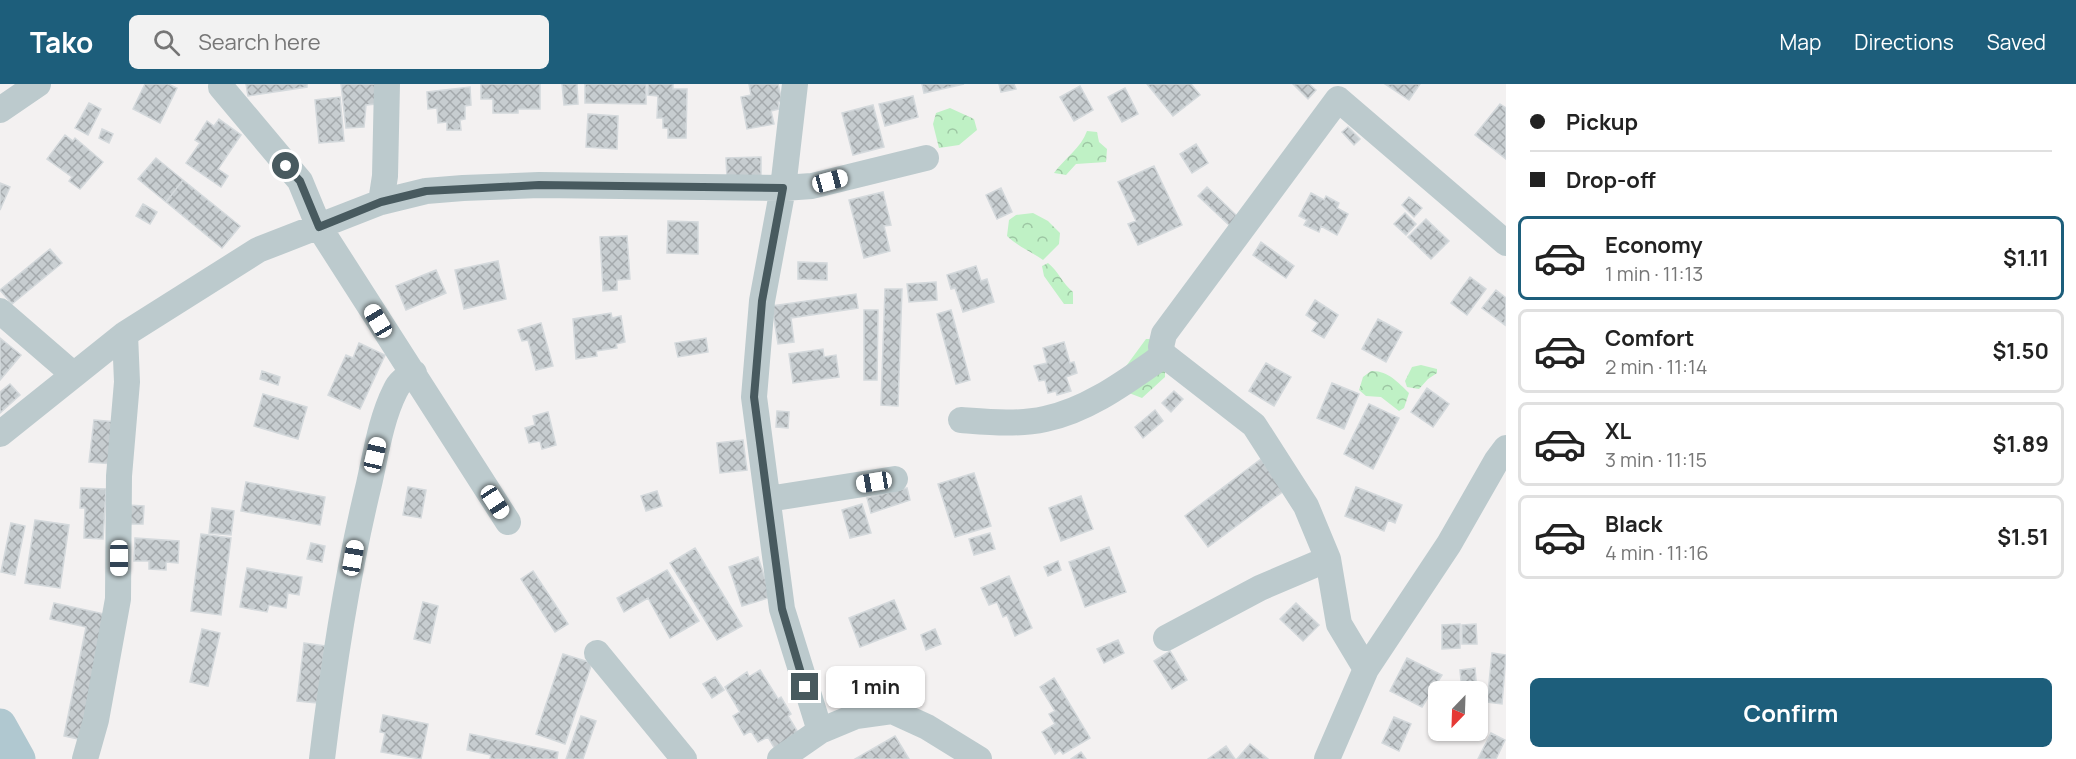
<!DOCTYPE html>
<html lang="en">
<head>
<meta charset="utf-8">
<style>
	:root { --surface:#fff; --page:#f2f2f2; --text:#222; --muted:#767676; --line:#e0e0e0; --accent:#1d5e7b }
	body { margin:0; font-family:Manrope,sans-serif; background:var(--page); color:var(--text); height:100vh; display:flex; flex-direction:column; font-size:22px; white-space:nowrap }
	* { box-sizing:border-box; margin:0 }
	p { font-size:20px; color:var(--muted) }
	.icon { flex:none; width:33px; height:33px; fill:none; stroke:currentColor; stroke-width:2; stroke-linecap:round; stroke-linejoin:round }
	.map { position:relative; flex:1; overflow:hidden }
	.side { display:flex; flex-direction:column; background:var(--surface); width:570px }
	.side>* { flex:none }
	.banner { display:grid; align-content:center; height:132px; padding:0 24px; background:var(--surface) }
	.needle { width:39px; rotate:203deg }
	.fabs { position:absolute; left:1428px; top:597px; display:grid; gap:12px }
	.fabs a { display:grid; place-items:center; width:60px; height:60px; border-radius:9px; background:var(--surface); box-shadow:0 2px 4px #0004; font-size:30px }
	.end { position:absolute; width:27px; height:27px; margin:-14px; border:8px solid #485a5f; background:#fff; box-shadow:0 0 0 3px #fff }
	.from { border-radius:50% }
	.bubble { position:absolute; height:42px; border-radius:9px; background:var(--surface); box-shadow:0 2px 4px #0004; font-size:20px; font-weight:700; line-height:42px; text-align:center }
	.car { position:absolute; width:18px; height:36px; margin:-18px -9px; border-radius:8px; box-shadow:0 0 4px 2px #0007; background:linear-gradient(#fff 24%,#345 0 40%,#fff 0 76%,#345 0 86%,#fff 0) }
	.banner b { display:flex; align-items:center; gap:21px; height:57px; font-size:22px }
	.banner b+b { border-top:2px solid var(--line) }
	.banner i { width:15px; height:15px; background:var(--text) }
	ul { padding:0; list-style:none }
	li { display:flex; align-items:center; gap:18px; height:84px; margin:0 12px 9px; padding:0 12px; border:3px solid var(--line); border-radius:9px }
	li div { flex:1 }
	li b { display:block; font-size:22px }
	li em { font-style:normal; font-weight:700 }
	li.active { border-color:var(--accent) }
	li>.icon { width:54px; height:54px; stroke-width:1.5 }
	.primary-button { display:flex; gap:12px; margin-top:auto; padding:12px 24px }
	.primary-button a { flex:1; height:69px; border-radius:9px; background:var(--accent); color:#fff; font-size:24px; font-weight:700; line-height:69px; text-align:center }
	header { display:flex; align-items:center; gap:36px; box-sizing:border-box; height:84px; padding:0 30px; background:var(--accent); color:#fff }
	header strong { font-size:28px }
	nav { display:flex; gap:33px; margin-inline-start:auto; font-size:21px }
	.search { width:420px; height:54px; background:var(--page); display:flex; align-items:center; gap:15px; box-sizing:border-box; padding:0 21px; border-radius:9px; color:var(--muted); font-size:22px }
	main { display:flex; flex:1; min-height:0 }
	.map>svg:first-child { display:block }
</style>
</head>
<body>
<header>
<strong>Tako</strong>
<div class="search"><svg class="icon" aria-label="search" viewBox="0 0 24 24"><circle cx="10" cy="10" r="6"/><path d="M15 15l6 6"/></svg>Search here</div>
<nav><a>Map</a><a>Directions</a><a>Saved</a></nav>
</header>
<main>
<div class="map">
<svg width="1506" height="675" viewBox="0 0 1506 675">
	<defs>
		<pattern id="forest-crowns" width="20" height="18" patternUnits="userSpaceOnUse" patternTransform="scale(1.5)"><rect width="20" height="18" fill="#bff1c5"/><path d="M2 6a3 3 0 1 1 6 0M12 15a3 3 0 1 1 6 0" fill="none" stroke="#9dc6a3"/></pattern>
		<pattern id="building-cross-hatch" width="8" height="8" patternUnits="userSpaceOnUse" patternTransform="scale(1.5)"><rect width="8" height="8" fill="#c7cdd0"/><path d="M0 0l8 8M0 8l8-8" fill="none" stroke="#a4a9ac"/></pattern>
	</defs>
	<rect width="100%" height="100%" fill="#f3f1f1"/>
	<path fill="url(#forest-crowns)" d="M 950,24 L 974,35 L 977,46 L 959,61 L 939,64 L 933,40 L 936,29 Z
		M 1087,47 L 1097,48 L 1099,58 L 1107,65 L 1106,78 L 1076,80 L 1066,91 L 1054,89 C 1065,74 1081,64 1087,47 Z
		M 1033,129 L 1048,137 L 1060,149 L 1059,160 L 1043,176 C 1030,167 1019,163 1007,152 L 1009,136 L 1016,131 Z
		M 1048,179 C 1059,188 1062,199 1073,208 L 1073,220 L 1064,220 L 1044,192 L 1042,182 Z
		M 1146,255 L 1154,255 L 1165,283 L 1165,293 L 1142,314 L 1129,309 L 1121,289 Z
		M 1421,281 L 1437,285 L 1437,289 L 1428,295 L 1419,305 L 1407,303 L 1405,297 L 1412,283 Z
		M 1371,287 C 1387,286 1398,298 1409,309 L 1404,324 L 1399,327 L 1381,313 L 1366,312 L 1359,306 L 1363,293 Z"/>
	<path fill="url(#building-cross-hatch)" stroke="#d4d9dc" stroke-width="1.5" d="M 145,0 L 168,0 L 177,4 L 160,39 L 133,25 Z
		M 246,0 L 307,0 L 307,3 L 248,12 Z
		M 341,0 L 375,0 L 376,20 L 366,21 L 364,43 L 346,44 Z
		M 481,0 L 540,0 L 540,25 L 518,25 L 518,29 L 493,29 L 493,15 L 481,15 Z
		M 562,0 L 577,0 L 578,20 L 564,21 Z
		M 585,0 L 646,0 L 646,20 L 585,19 Z
		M 648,0 L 673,0 L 673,5 L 687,5 L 686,54 L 668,54 L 668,44 L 663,44 L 663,34 L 657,34 L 658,12 L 648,11 Z
		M 749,0 L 778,0 L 782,17 L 778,18 L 779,25 L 771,27 L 774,40 L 747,45 L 741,13 L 751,11 Z
		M 922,0 L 964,0 L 924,9 Z
		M 999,0 L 1014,0 L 1016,5 L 1001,8 Z
		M 1147,0 L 1191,0 L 1200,11 L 1173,32 Z
		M 1293,0 L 1309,0 L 1316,6 L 1308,15 Z
		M 1385,0 L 1420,0 L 1409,16 Z
		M 1080,2 L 1093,26 L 1074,37 L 1060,13 Z
		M 470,3 L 471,21 L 465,22 L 465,35 L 460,36 L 461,46 L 447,46 L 447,38 L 438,39 L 437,24 L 428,25 L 427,8 Z
		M 1125,4 L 1138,30 L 1122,38 L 1108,13 Z
		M 913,12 L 918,33 L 885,42 L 879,20 Z
		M 340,13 L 344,57 L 319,59 L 315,16 Z
		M 89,19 L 101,25 L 88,51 L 75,44 Z
		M 1500,20 L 1506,24 L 1506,75 L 1475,51 Z
		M 873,21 L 884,63 L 853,71 L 842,29 Z
		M 588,30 L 618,32 L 617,65 L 586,63 Z
		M 219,35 L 241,51 L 218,85 L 228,92 L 221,103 L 186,79 L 200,59 L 195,56 L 207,37 L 214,42 Z
		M 1348,43 L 1360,55 L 1354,61 L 1342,48 Z
		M 102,45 L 113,50 L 109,59 L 99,54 Z
		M 65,51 L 73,57 L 75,54 L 103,78 L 80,105 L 69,97 L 72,93 L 47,75 Z
		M 1196,60 L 1208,79 L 1192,89 L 1180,70 Z
		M 761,73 L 761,93 L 727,94 L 726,74 Z
		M 156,74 L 183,96 L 166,118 L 138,95 Z
		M 1154,82 L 1182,141 L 1138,161 L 1128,140 L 1136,137 L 1118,98 Z
		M 183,96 L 240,142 L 222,164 L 166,118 Z
		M 0,99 L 10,103 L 0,126 Z
		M 1207,103 L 1238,133 L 1230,142 L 1198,112 Z
		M 1001,104 L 1012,128 L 997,135 L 986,111 Z
		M 883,108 L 891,141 L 884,142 L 890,167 L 864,174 L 849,116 Z
		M 1311,109 L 1324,116 L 1326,112 L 1339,119 L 1337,124 L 1348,130 L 1337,151 L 1321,142 L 1319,148 L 1304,141 L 1307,136 L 1299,132 Z
		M 1409,113 L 1422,124 L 1414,133 L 1402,121 Z
		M 143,120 L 157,128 L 150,140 L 136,132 Z
		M 1405,129 L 1416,140 L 1406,151 L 1394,140 Z
		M 1426,135 L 1449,157 L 1431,175 L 1408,153 Z
		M 668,137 L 698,138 L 698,170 L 667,169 Z
		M 627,152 L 630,195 L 617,196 L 617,206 L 603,207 L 600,153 Z
		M 1261,158 L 1294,182 L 1286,194 L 1253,171 Z
		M 50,165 L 62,179 L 12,220 L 0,206 Z
		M 498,177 L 506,215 L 464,225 L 455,186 Z
		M 798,178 L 827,179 L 827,196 L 798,195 Z
		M 976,182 L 981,197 L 987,195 L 994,218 L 963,228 L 955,204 L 951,205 L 947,191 Z
		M 436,186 L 446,209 L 406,226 L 396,202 Z
		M 1470,193 L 1486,205 L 1467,231 L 1451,219 Z
		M 936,198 L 937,216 L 909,218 L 907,200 Z
		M 885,205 L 902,205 L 898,322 L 881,321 Z
		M 1496,206 L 1506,214 L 1505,241 L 1482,224 Z
		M 856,210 L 858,224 L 791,234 L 794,258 L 778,260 L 772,222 Z
		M 1315,216 L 1338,231 L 1324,254 L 1312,247 L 1318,239 L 1306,231 Z
		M 864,226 L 878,226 L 877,296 L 864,296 Z
		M 951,226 L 970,296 L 956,300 L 937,230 Z
		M 611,229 L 612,234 L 621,232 L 625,258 L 616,260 L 617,264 L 596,267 L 597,272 L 576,275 L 573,235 Z
		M 1378,235 L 1402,248 L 1386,278 L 1362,265 Z
		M 541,239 L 553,282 L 536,286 L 528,256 L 522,257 L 518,246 Z
		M 0,254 L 21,271 L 0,296 Z
		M 706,254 L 708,268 L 678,273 L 675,259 Z
		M 1064,258 L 1070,279 L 1074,278 L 1077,289 L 1066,293 L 1071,307 L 1057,311 L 1056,307 L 1048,309 L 1045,296 L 1039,297 L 1034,282 L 1047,279 L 1043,264 Z
		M 359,259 L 385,271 L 360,325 L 328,311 L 346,271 L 353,274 Z
		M 823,265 L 824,273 L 836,271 L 839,293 L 793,299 L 789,270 Z
		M 1266,279 L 1291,293 L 1274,322 L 1249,307 Z
		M 262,287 L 280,293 L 278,301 L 260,295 Z
		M 1332,299 L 1359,310 L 1344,345 L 1317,334 Z
		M 10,300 L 20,311 L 0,329 L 0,308 Z
		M 1427,304 L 1449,320 L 1433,343 L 1411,328 Z
		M 1174,307 L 1183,315 L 1171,328 L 1162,319 Z
		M 263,310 L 307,323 L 298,355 L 254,342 Z
		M 1369,320 L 1399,334 L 1373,385 L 1344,370 Z
		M 1155,326 L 1163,337 L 1143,354 L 1135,343 Z
		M 777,327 L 789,328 L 788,344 L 776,343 Z
		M 548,328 L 556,361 L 542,365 L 540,357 L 529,359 L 525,344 L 535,341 L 533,332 Z
		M 94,336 L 118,338 L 114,380 L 89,378 Z
		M 743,356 L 747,386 L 720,389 L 717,359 Z
		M 1261,375 L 1285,406 L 1208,463 L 1185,432 Z
		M 974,389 L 991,442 L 955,453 L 938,400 Z
		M 246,398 L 325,413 L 320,441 L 241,427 Z
		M 408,403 L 426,406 L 421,434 L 403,431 Z
		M 1356,403 L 1402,421 L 1395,439 L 1388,436 L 1384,447 L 1345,432 Z
		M 81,404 L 106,405 L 103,455 L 84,454 L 85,424 L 80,424 Z
		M 907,404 L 910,416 L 871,429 L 867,414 Z
		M 657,407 L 662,422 L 646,427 L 641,412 Z
		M 1081,412 L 1093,445 L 1061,457 L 1049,424 Z
		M 862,420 L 871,449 L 850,454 L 842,426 Z
		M 127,421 L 144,422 L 143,440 L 127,440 Z
		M 212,424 L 234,427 L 231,451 L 209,449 Z
		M 35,436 L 69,441 L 60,504 L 25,499 Z
		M 11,439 L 25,442 L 15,491 L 1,488 Z
		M 990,449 L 995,465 L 974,471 L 969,455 Z
		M 201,450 L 231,454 L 221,531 L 191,527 Z
		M 135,454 L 179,457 L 178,479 L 166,478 L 166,486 L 149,485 L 149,477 L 134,477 Z
		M 311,459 L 325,462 L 322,478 L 307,475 Z
		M 1109,463 L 1126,508 L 1085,523 L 1069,478 Z
		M 695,464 L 742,542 L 717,556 L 670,479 Z
		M 758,473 L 771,513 L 742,522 L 729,483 Z
		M 1058,477 L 1061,486 L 1048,492 L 1044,483 Z
		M 247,484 L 302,493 L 299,511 L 288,509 L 286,524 L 269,521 L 267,528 L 240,523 Z
		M 667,486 L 699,537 L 670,554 L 648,514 L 624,528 L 617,514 Z
		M 533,487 L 568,540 L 555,548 L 521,495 Z
		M 1009,492 L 1032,544 L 1015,552 L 1007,531 L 1003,533 L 997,518 L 989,521 L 981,504 Z
		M 894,516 L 906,545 L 860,563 L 849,534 Z
		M 423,518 L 438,522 L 430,559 L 414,555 Z
		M 54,519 L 109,531 L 83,656 L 64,652 L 86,543 L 50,535 Z
		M 1296,519 L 1319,541 L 1303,557 L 1280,535 Z
		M 1460,540 L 1460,564 L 1442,565 L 1442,541 Z
		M 1476,540 L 1477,560 L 1462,560 L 1462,541 Z
		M 202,545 L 220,549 L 208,602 L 190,598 Z
		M 935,545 L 941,560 L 926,566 L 921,551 Z
		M 1118,556 L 1124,569 L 1104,579 L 1097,565 Z
		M 304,559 L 325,562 L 317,619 L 297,617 Z
		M 1170,567 L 1187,596 L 1172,605 L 1154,577 Z
		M 1492,569 L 1506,571 L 1502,620 L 1487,618 Z
		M 563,570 L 592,579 L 565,660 L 536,650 Z
		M 1407,574 L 1442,591 L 1422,623 L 1390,607 Z
		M 1475,584 L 1477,608 L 1462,608 L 1460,586 Z
		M 760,586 L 778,615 L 781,613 L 791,630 L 788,632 L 799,650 L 775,665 L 768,653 L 758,658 L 751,647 L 744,651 L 733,632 L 740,628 L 725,603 L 747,588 L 749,593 Z
		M 715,593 L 724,606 L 712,614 L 703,600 Z
		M 1054,594 L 1090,654 L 1063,670 L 1060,666 L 1055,670 L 1042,648 L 1055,640 L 1049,630 L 1055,627 L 1040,603 Z
		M 1478,611 L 1480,641 L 1478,641 Z
		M 383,631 L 428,640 L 421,675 L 381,668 L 385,649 L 380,648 Z
		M 581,632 L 596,637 L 583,675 L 566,675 Z
		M 1394,633 L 1411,640 L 1399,667 L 1382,659 Z
		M 1491,649 L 1505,656 L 1496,675 L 1478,675 Z
		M 470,650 L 558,668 L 557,675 L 490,675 L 491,671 L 467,666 Z
		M 895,652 L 909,675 L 855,675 Z
		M 1250,660 L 1268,675 L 1237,675 Z
		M 1226,662 L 1235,675 L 1208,675 Z
		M 1081,668 L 1086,675 L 1071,675 Z"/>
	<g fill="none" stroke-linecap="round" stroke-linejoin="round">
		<path stroke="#bccacd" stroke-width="26" d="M 221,3 L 300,97 L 319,143 L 508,438
			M 0,26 L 38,0
			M 381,118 L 385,92 L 387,0
			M 0,227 L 74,291
			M 961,336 C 988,338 1018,341 1045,335 C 1089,326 1128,296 1164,271
			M 0,350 L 125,250 L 258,166 L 381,118 L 426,107 L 463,104 L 539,101 L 783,104 L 795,0
			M 768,415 L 895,395
			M 1166,554 L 1260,504 L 1328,475
			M 597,569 L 684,675
			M 1366,585 L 1339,540 L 1328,475 L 1306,422 L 1254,341 L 1164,271 L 1161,263 L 1164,250 L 1338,15 L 1506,159
			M 820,647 L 782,525 L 754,313 L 762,217 L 783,104 L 812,102 L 926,74
			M 85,675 L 96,636 L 118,515 L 119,392 L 127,298 L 125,250
			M 322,675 C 333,583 347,490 369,400 C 376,369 381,335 395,307 C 399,298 405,294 414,289
			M 780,675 L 820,647 L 856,632 L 892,627 L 927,643 L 979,675
			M 1327,675 L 1366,585 L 1449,460 L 1497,376 L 1506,364"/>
		<path stroke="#b0c8d0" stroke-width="33" d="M 0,641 L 19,675"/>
	</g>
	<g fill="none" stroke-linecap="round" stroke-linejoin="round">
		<path stroke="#485a5f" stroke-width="8" d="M 286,82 L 300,97 L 319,143 L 381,118 L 426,107 L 539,101 L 783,104 L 762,217 L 754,313 L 782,525 L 805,603"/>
	</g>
</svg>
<div class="fabs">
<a><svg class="needle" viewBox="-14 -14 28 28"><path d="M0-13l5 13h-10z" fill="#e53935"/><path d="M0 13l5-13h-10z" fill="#767676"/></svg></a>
</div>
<i class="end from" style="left:286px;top:82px"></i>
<i class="end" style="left:805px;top:603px"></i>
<div class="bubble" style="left:826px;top:582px;width:99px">1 min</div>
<i class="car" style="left:830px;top:97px;rotate:75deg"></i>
<i class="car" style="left:378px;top:237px;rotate:329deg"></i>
<i class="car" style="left:375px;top:371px;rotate:13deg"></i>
<i class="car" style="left:874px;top:398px;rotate:261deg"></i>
<i class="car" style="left:495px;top:418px;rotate:147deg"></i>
<i class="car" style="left:119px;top:474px;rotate:180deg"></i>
<i class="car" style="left:353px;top:474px;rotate:10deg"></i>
</div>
<section class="side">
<div class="banner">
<b><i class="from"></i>Pickup</b>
<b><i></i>Drop-off</b>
</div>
<ul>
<li class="active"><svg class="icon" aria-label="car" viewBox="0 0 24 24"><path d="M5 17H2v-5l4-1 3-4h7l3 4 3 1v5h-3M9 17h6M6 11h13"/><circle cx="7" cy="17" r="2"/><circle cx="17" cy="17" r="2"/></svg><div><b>Economy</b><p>1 min · 11:13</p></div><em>$1.11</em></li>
<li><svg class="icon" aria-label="car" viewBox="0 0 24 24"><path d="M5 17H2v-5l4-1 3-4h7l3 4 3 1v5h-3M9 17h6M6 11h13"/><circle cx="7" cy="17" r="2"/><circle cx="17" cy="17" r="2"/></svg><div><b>Comfort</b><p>2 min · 11:14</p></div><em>$1.50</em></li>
<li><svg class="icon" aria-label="car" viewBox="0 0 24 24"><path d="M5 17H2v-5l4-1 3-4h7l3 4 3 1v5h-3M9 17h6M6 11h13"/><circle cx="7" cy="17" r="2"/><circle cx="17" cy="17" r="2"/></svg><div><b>XL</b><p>3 min · 11:15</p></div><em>$1.89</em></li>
<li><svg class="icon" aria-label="car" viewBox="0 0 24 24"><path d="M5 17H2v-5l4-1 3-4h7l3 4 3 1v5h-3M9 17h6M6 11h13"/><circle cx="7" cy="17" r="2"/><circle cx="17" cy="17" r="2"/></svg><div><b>Black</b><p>4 min · 11:16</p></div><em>$1.51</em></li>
</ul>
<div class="primary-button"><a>Confirm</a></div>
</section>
</main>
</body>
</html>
